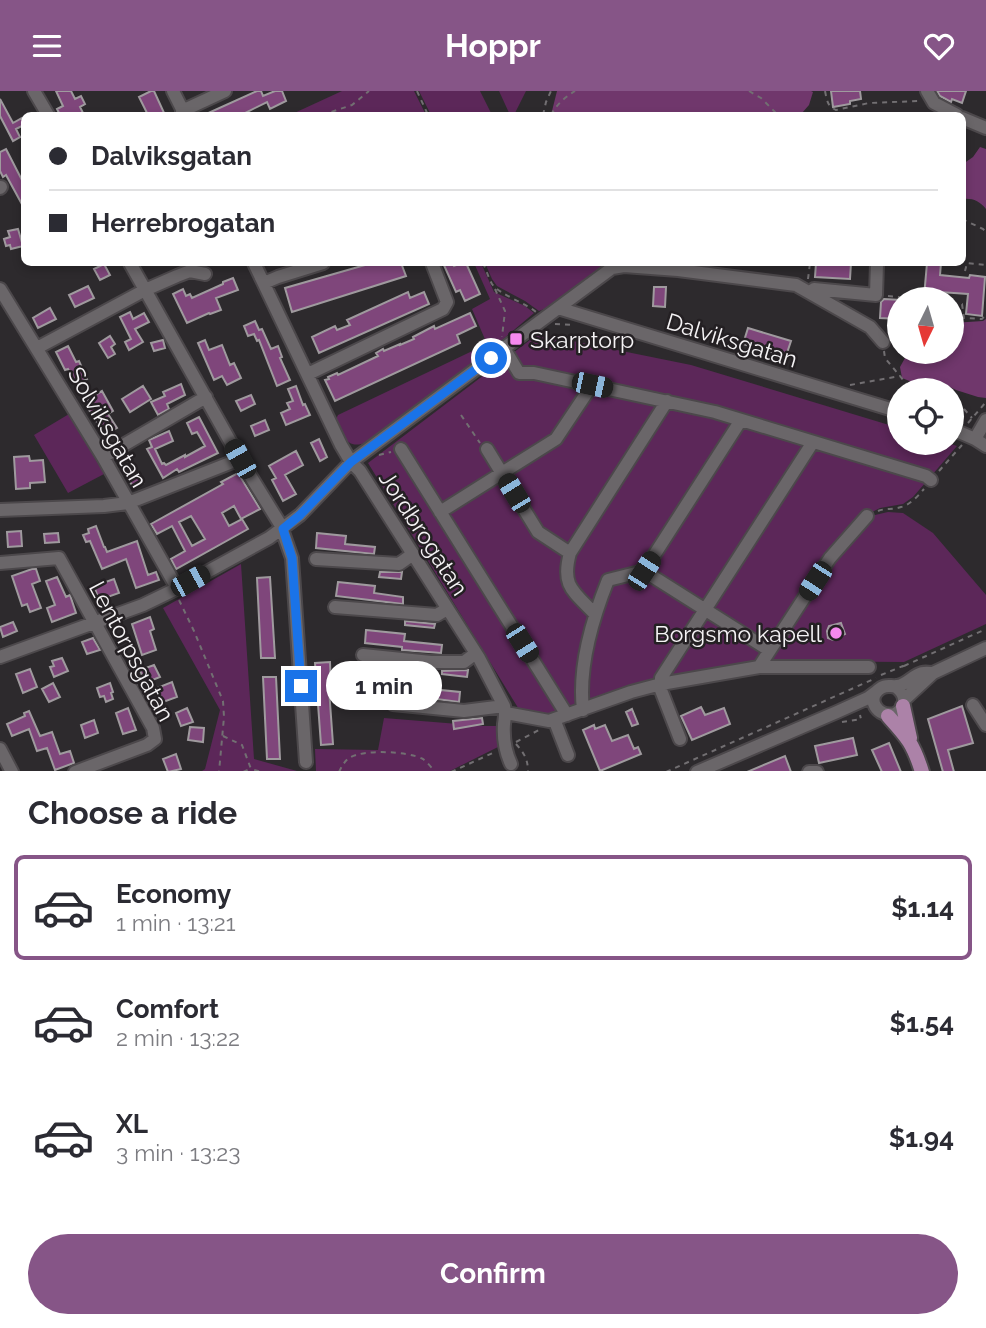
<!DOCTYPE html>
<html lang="en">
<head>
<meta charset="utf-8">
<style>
	:root { --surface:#fff; --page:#f7f7f7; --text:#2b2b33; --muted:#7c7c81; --line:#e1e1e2; --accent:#865587 }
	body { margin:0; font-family:Raleway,sans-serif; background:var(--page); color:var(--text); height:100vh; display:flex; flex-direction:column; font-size:26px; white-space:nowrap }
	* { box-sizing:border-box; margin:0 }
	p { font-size:23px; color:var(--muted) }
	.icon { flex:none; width:38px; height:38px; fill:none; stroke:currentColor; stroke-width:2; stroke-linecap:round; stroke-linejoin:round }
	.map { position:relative; height:680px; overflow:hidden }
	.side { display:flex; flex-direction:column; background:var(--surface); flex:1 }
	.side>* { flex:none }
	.top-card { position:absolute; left:21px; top:21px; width:945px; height:154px; border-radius:10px; box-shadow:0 4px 10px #0003; display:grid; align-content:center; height:154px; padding:0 28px; background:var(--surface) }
	.needle { width:46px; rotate:185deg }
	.fabs { position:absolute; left:887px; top:196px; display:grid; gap:14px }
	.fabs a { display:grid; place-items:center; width:77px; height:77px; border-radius:50%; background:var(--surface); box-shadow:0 4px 10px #0003; font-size:35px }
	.end { position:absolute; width:32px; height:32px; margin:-16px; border:9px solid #1a73e8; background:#fff; box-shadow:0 0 0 4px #fff }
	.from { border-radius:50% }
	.bubble { position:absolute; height:49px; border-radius:24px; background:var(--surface); box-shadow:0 4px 10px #0003; font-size:23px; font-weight:700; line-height:49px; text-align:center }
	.car { position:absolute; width:21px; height:42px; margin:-21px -10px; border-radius:9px; box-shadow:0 0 5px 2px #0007; background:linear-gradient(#222 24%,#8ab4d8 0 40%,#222 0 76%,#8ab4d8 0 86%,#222 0) }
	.top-card b { display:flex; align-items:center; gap:24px; height:66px; font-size:26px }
	.top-card b+b { border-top:2px solid var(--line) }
	.top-card i { width:18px; height:18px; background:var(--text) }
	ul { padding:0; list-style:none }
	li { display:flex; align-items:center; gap:21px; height:105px; margin:0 14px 10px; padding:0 14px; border:4px solid transparent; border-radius:10px }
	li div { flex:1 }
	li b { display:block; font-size:26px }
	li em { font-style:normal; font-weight:700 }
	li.current { border-color:var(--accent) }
	li>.icon { width:63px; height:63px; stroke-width:1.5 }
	h2 { padding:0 28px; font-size:32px; line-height:84px }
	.button { display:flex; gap:14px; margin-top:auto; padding:14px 28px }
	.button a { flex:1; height:80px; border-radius:42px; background:var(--accent); color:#fff; font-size:28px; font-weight:700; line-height:80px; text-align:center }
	header { display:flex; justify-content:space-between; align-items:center; height:91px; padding:0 28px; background:var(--accent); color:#fff; font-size:32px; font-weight:700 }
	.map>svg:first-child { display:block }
</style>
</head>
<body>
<header><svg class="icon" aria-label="menu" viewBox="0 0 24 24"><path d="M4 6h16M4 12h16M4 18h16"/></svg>Hoppr<svg class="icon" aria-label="heart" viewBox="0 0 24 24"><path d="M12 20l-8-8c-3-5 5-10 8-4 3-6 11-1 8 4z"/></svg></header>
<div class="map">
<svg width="986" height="681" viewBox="0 0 986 681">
	<rect width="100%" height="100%" fill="#2d2a2d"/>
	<path fill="#5c2759" d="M 342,0 L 414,0 L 426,24 L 290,24 Z
		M 419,0 L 480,0 L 492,24 L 431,24 Z
		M 499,0 L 526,0 L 514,24 L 510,24 Z
		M 474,172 L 481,172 L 494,201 L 525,215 L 534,222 L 496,254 L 367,351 C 347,360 343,344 335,330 L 338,324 L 487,253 L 472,218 L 490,208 Z
		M 485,172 L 598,172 L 601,176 L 544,218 L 539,220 L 525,210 L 497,195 L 492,188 Z
		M 538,243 L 691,274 L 899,337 L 900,352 L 948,352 L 957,355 L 913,406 L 903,413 L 880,417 L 866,424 L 758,573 L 553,623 L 520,620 L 368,372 Z
		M 69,323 L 104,383 L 68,402 L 34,344 Z
		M 888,421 L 903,422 L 933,442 L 986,504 L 986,533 L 904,571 L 767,570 L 815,492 L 868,428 L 875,424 Z
		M 241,473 L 254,668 L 297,680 L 202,680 L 205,678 L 220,619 L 163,517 Z
		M 384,627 L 483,635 L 498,635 L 502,654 L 448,681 L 316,680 L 315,658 L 378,659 Z"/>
	<path fill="#70376c" d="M 557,0 L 811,0 L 813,1 L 809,14 L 802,22 L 805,24 L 551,24 Z
		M 980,56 L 986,58 L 986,118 C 980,110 972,107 963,108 L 963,73 L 973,66 Z
		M 986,228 L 986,307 L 978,306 L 956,299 L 942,292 L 917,293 L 902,287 L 900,276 L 905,267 L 902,261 L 952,261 L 952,232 L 983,230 Z"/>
	<path fill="#7f467b" stroke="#9f9a9e" stroke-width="2" fill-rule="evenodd" d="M 56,0 L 71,0 L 75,8 L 81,5 L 85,13 L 80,16 L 84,24 L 60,24 L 57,18 L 63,15 Z
		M 151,0 L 154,0 L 165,24 L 148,24 L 139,6 Z
		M 257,0 L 261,0 L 263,5 L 275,0 L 282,0 L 286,10 L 270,18 L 267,11 L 245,22 L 247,24 L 204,24 Z
		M 831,0 L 860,0 L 861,8 L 850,10 L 850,13 L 833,16 Z
		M 937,0 L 966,0 L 962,12 L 952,8 L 951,11 L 940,5 Z
		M 0,8 L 13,32 L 22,27 L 24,32 L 24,34 L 16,38 L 20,46 L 13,50 L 0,25 Z
		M 6,58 L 24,93 L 24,117 L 6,84 L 3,86 L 0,80 L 0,61 Z
		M 18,138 L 23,155 L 11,158 L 10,154 L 6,155 L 4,148 L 10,146 L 8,140 Z
		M 372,172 L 401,172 L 406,185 L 292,221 L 285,197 Z
		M 443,172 L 452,172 L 454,175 L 461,172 L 466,172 L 480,203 L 465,210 L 460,199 L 456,201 Z
		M 816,172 L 851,172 L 850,188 L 815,186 Z
		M 927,172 L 941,172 L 940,184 L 969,187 L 970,184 L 985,186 L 982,225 L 966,223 L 968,203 L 940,201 L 940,208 L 924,206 Z
		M 104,173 L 110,184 L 100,189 L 94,178 Z
		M 233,187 L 238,199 L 216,207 L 221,219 L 210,223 L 209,222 L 187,232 L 173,203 L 183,198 L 186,205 L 190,203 L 192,207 L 223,193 L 223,191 Z
		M 88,195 L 94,207 L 75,216 L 69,204 Z
		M 654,196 L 666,196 L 665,216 L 653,215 Z
		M 408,201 L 410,207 L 424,201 L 429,213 L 319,262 L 312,246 L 335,235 L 337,239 L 350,234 L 347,229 Z
		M 884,208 L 900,209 L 900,228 L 880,227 L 881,211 Z
		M 50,217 L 56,228 L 38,237 L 33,227 Z
		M 130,221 L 133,228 L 144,222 L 149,231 L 135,238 L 143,251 L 129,259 L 125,251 L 131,248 L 120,226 Z
		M 470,222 L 476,235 L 457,244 L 460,252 L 335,310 L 325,289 L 329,288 L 328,286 L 337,282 L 338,284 L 378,265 L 376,262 L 383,258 L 384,260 L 400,253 L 400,254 L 414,248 L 413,246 L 434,235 L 435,238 Z
		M 255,230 L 259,239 L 262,238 L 271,258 L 278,255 L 282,266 L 280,267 L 290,289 L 277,295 L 259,249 L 257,250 L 254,243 L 248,245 L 244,235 Z
		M 748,237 L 791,250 L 786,265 L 743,253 Z
		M 110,245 L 115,253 L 111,256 L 115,263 L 108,267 L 99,252 Z
		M 163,249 L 165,257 L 154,260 L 151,252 Z
		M 205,249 L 209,259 L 222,254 L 230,274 L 234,272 L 241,287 L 227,294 L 222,285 L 214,289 L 198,252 Z
		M 68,255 L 76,271 L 79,270 L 87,288 L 76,293 L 68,278 L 65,279 L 56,261 Z
		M 181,293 L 185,304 L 167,313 L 169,318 L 158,324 L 151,311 L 165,305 L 163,301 Z
		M 143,295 L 151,308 L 130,321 L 122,308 Z
		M 296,295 L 303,314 L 305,313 L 310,324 L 286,334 L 281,322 L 290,318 L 287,312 L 293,310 L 288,298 Z
		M 102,300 L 113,320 L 108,323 L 117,337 L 105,344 L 84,311 Z
		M 251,304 L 255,313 L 241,320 L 236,310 Z
		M 199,326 L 218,362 L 179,381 L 177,378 L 163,387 L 147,358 L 152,356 L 149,349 L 169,340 L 173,350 L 155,358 L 162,373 L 164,372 L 166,374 L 185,364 L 185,366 L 205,355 L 197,341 L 192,343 L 187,332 Z
		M 265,329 L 269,339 L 255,345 L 251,335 Z
		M 319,348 L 327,366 L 320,370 L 311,352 Z
		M 296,360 L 303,374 L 285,384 L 296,403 L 283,410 L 272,389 L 276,387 L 269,375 Z
		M 29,365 L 30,370 L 43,369 L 45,391 L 30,392 L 30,397 L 16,398 L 14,366 Z
		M 238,382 L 260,418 L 241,428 L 234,415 L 222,422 L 229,435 L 242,428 L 248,438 L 176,478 L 171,468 L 185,460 L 172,435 L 157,443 L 151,433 L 223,393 L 221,391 ZM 191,425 L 205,448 L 192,455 L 179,431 Z
		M 137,383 L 143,392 L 134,397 L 128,388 Z
		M 96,435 L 104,456 L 105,456 L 107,461 L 137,450 L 148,484 L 156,481 L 159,489 L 136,497 L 126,468 L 102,478 L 90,450 L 86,451 L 83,444 L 89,442 L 88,438 Z
		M 21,440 L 22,455 L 8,456 L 7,441 Z
		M 58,442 L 59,451 L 45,452 L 44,443 Z
		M 317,442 L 346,445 L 345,453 L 375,456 L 374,463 L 316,457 Z
		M 32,478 L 36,478 L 40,490 L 32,493 L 41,517 L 30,521 L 27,513 L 22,515 L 12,485 Z
		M 380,481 L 402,481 L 401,488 L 379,486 Z
		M 57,486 L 66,506 L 70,504 L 76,522 L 52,531 L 47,517 L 55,514 L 46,490 Z
		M 270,486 L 275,567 L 261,567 L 257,487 Z
		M 114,488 L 119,502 L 99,509 L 94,495 Z
		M 338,491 L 375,495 L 374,502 L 403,506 L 403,513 L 336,505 Z
		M 150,526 L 154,538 L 150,540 L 156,559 L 142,564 L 132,533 Z
		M 405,530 L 435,533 L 434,537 L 405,534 Z
		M 13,531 L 17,540 L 3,546 L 0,536 Z
		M 841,532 L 845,543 L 833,549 L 828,547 L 827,540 L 829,535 Z
		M 366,539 L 405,543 L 404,550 L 442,554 L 441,562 L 402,559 L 402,556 L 365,552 Z
		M 93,547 L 100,559 L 87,563 L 82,551 Z
		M 62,567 L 68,580 L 54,586 L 50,576 L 54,575 L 52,570 Z
		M 330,571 L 331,598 L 329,598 L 333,653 L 321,654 L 315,572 Z
		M 154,574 L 160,586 L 145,592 L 140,579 Z
		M 30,578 L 37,596 L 23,602 L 16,583 Z
		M 468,579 L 467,586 L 442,583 L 442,580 Z
		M 263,586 L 276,586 L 280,668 L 267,668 Z
		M 393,587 L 432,591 L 431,598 L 460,601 L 459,611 L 392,602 Z
		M 172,591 L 177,606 L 163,611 L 157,597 Z
		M 53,592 L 60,606 L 49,611 L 42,598 Z
		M 110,592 L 113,601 L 111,602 L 113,608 L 106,611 L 104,605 L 100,606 L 97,597 Z
		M 962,615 L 973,652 L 948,659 L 954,681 L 943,681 L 928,628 Z
		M 701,616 L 705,624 L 724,617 L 730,633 L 692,649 L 681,625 Z
		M 128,617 L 136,639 L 123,643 L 116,622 Z
		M 187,617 L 193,631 L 181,635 L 176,622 Z
		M 632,618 L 638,633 L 632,635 L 626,621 Z
		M 29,620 L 40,645 L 52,641 L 60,663 L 70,660 L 74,672 L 55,679 L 47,657 L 37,660 L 29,638 L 12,645 L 7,633 L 25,625 L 24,622 Z
		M 482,627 L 483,633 L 454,638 L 453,630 Z
		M 94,629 L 98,642 L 85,647 L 81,634 Z
		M 594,634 L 595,638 L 605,634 L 612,650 L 628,644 L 634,658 L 638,656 L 641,663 L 600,680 L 583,639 Z
		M 190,636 L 204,637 L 203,651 L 188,649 Z
		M 853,647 L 857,664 L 819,672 L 815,655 Z
		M 889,652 L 901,681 L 882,681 L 872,659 Z
		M 176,663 L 181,678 L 168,681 L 163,668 Z
		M 785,665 L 791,681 L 747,681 Z"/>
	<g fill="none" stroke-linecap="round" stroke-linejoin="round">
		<defs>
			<path id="minor" d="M 34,0 L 48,24
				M 173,0 L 185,24
				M 927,0 L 934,12 L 957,24
				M 182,20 L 225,0
				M 962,27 L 986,37
				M 0,97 L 1,96
				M 130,172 L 240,368 L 280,433 L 292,467 L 306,671
				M 254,172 L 341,354 L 351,371 L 360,380 L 479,567 L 504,615 C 506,622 505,626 504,633 C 503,647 505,660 511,673
				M 264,192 L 278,186 L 323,172
				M 0,198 L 103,366 L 177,497
				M 814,204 L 814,198 L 876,204 L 877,172
				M 558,217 L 900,321
				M 37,257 L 145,199 L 177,185 L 190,180 L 205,183
				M 504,257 L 519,282 L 534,282 L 715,321 L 926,385 L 931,389
				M 308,283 L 443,218 L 447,211 L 432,172
				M 933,299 L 940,299
				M 952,312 L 952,319
				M 741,329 L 644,480 L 769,559
				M 952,338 L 975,348 L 986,355
				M 975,348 L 986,329
				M 401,358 L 567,624
				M 487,358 L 538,441 L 570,462 C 561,495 573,500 595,523
				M 103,366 L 206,306
				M 0,419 L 104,415 L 128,412 L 240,368
				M 440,421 L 556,348 L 592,294
				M 570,462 L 667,310
				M 316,468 L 399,473 L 413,463
				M 0,472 L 59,467 L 153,637 L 155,648 L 147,654 L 75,681
				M 335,516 L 437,524 L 447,518
				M 363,564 L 431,571 L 464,571 L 476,562
				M 0,566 L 143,514 L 174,499 L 269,447 L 300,424 L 351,371 L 612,177 L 624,175 L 678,179 L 796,194 L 870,236 L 883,251
				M 759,576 L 830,467 L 867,425
				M 661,593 L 661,587 L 813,351
				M 659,594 L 680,648
				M 896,596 C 907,604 907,616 895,623 C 877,627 865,607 881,597 C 887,593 891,596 897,595 C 907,594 913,584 922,582 C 923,581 932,582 933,582
				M 905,608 L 933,582 L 986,557
				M 393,613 L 464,620 L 504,615
				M 973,614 L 986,634
				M 583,619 C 578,575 592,529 608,489 L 644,480
				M 506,622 L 549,630 L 631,601 L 661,593 L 759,576 L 869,576
				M 554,628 L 568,664
				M 0,658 L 12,681
				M 697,681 L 837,621 L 868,607 L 876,601
				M 809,681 L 817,681"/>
			<path id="major" d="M 903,615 L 910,647
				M 888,625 C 907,646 913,652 922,681"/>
		</defs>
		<use href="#minor" stroke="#4c484b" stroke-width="16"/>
		<use href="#major" stroke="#4c484b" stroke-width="18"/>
		<path stroke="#726f72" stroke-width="2" stroke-dasharray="5 5" stroke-linecap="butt" d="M 417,0 L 428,24
			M 749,0 L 761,7 L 778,24
			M 825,0 C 827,9 827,15 836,19 L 869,12 L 919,10
			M 322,24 L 352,14 L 369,0
			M 543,24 L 546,11 L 551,0
			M 551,24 C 557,13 564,7 575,0
			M 962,128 L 983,138 L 986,141
			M 483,172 C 486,178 488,186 492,193 C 499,203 525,212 536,221
			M 965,180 L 967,172 L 986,174
			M 808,188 L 810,172
			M 495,198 L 505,220 L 502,246
			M 888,205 L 919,208
			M 952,212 L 962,213 L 964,227 L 982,228 L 986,223
			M 555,233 L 573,234
			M 884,260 L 885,267 L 899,284
			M 850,294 L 900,285 L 911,299
			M 964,318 L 972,327
			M 461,324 L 480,352
			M 968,332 L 986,311
			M 379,364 L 391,361
			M 939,380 L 962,354
			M 878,420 C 885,417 893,419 901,416 C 910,414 918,405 924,398
			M 179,509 L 194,540 L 223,610 L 224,626 L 219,681
			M 904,575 L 986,538
			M 881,584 L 903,575 L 906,580
			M 842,631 L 861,628 L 860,624
			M 223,645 L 242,654 L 251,678 L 262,681
			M 516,651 L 539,639
			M 516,653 C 524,662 528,668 528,681
			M 243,681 L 250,678
			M 339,681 C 342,675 344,671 349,667 C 363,658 408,660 423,668 C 427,671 432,677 435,681
			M 451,681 L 495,661
			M 666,681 L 876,587"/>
		<use href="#minor" stroke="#6a6669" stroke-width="12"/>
		<use href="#major" stroke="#ac82a8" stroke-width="14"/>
	</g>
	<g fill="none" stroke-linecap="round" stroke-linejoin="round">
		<path stroke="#1a73e8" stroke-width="9" d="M 301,595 L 292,467 L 283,438 L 300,424 L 351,371 L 491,267"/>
	</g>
	<g fill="#f589ee" stroke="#242023" stroke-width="2.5">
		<rect x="509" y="241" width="14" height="14" rx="3.5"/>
		<circle cx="836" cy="542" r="7"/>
	</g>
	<g text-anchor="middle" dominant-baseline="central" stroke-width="5" stroke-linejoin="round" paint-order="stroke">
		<g font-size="23" fill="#f5f3f5" stroke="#242023" text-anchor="start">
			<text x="530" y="248">Skarptorp</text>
			<text x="822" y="542" text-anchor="end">Borgsmo kapell</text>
		</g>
		<g font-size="23" fill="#f5f3f5" stroke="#242023">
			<text transform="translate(732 249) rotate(17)">Dalviksgatan</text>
			<text transform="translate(108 336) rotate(60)">Solviksgatan</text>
			<text transform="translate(424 442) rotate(57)">Jordbrogatan</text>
			<text transform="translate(132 560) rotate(62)">Lentorpsgatan</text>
		</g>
	</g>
</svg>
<div class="fabs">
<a><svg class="needle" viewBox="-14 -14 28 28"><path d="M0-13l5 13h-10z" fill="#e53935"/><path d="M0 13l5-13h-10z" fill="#7c7c81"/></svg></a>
<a><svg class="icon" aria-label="locate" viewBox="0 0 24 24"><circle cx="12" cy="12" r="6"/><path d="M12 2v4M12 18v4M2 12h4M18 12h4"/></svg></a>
</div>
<i class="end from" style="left:491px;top:267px"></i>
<i class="end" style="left:301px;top:595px"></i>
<div class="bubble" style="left:326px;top:570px;width:116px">1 min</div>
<i class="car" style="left:592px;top:294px;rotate:102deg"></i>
<i class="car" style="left:240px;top:368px;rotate:331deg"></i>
<i class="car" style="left:514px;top:402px;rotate:329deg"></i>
<i class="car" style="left:644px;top:480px;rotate:33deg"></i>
<i class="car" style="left:190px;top:490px;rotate:61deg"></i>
<i class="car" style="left:815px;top:490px;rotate:213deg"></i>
<i class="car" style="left:522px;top:552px;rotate:148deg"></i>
<div class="top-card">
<b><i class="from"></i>Dalviksgatan</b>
<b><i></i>Herrebrogatan</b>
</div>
</div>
<section class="side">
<h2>Choose a ride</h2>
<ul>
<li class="current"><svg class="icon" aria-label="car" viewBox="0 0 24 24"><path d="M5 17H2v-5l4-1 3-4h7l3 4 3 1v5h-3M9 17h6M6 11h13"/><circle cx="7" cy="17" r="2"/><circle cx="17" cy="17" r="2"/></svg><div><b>Economy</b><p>1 min · 13:21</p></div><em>$1.14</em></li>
<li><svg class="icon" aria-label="car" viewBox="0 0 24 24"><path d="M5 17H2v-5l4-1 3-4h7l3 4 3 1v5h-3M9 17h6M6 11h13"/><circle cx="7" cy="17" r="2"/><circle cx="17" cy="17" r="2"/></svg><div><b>Comfort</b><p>2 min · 13:22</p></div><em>$1.54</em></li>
<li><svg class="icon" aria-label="car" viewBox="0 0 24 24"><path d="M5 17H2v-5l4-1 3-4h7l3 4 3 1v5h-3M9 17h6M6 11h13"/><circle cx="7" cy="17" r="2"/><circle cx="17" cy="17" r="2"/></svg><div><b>XL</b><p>3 min · 13:23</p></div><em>$1.94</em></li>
</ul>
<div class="button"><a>Confirm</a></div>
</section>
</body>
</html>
